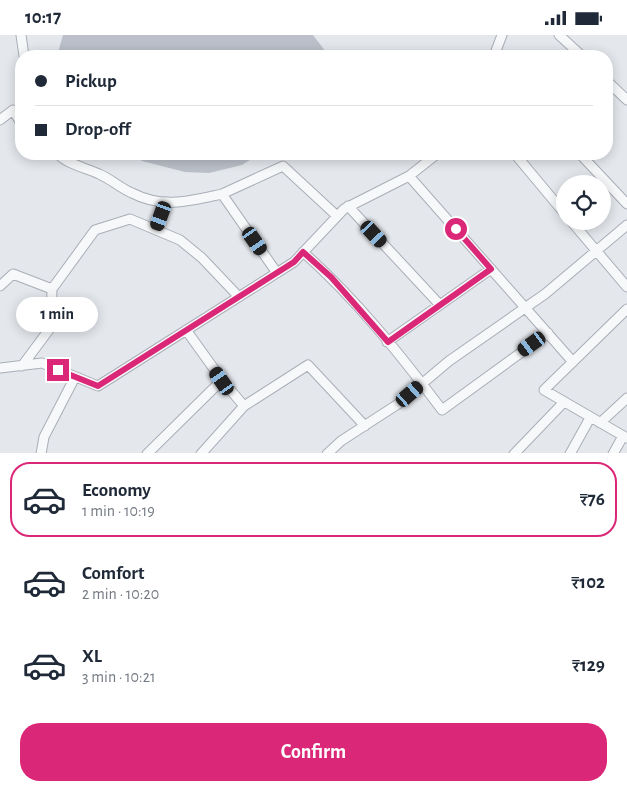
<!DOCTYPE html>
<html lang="en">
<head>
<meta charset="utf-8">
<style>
	:root { --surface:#fff; --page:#f2f2f3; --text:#1f2937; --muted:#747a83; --line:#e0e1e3; --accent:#db2777 }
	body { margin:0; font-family:"Alegreya Sans",sans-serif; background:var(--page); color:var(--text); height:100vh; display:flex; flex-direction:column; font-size:19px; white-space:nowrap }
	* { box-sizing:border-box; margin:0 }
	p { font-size:16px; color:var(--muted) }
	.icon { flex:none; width:28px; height:28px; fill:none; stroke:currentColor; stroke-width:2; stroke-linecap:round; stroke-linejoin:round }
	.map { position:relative; height:418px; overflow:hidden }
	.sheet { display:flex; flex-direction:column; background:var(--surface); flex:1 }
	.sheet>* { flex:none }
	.hud { position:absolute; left:15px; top:15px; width:598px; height:110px; border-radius:20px; box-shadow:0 2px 12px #0003; display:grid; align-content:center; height:110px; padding:0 20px; background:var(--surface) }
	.fabs { position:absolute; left:556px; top:140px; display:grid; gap:10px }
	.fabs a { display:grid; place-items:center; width:55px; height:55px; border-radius:50%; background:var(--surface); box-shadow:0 2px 12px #0003; font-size:25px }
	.end { position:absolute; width:22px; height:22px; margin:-11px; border:6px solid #db2777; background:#fff; box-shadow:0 0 0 2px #fff }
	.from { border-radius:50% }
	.bubble { position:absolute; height:35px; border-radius:18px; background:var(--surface); box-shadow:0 2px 12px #0003; font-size:16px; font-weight:600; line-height:35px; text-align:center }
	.car { position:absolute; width:15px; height:30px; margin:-15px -8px; border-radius:6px; box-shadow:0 0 4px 1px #0007; background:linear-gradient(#222 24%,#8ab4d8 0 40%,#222 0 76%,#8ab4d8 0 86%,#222 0) }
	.hud b { display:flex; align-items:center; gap:18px; height:48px; font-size:19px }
	.hud b+b { border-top:1px solid var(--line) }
	.hud i { width:12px; height:12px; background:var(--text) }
	ul { padding:9px 0 0; list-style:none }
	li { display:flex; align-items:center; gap:15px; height:75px; margin:0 10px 8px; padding:0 10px; border:2px solid transparent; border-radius:20px }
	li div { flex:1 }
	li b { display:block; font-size:19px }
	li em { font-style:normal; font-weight:600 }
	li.selected { border-color:var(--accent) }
	li>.icon { width:45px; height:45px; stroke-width:1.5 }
	.action { display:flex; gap:10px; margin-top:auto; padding:10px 20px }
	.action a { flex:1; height:58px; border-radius:20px; background:var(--accent); color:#fff; font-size:20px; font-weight:600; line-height:58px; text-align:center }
	.status { display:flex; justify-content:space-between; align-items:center; height:35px; padding:0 25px; background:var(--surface); direction:ltr }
	.status svg { height:14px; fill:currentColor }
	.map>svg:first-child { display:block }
</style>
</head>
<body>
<div class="status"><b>10:17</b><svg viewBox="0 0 49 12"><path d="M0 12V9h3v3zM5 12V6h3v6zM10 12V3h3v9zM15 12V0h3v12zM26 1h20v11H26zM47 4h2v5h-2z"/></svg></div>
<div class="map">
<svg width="627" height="419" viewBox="0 0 627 419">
	<rect width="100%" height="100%" fill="#e4e7ec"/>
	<path fill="#bbc0ca" d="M 63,0 L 313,0 L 329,21 L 57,21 Z
		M 133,119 L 259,119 L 242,130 L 209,138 L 185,137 L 142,126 Z"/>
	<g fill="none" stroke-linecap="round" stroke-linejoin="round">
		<defs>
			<path id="street" d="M 21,0 L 24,21
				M 559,0 L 582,21
				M 494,21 L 502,0
				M 606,45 L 627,65
				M 0,85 L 13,75 L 21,88
				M 58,119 C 67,129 86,133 99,139 C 111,144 120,153 132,158 C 163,174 190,166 222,159
				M 515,119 L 565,179
				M 580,119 L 627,169
				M 409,141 L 573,327
				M 348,171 L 440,270
				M 571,186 L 627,252
				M 156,195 L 166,167
				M 303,217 C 355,263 400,319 442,375 L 548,298
				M 277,238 L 222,159 L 283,131 L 337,181
				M 0,251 L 13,239 L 52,254 L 51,292 L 22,331
				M 52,254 L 95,195 L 130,184 L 180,205 L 202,223 L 239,262
				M 627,274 L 544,355 L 627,403
				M 387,307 L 491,234
				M 0,333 L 42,328 L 98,351 L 294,227 L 344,174 L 409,141 L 437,119
				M 244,371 L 308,330 L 365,391
				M 600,388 L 627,363
				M 41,419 L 44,402 L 75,342
				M 147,419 L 222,345 L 186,295
				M 201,419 L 244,371 L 222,345
				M 327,419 L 341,406 L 398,369 L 449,326 L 545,259 L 627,190
				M 514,419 L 564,367
				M 570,419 L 590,383
				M 613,419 L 623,401"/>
		</defs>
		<use href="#street" stroke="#a9aeb7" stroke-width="11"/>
		<use href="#street" stroke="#f7f8fa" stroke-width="9"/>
	</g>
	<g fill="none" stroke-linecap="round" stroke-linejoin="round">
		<path stroke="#db2777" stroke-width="6" d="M 58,335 L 98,351 L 294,227 L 303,217 L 331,242 L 388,307 L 491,234 L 456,194"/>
	</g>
</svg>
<div class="fabs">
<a><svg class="icon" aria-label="locate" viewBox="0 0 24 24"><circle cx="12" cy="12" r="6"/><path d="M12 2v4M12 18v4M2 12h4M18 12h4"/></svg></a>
</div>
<i class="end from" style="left:456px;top:194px"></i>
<i class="end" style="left:58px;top:335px"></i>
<div class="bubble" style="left:16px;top:262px;width:82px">1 min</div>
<i class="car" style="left:161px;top:181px;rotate:200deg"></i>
<i class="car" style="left:374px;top:199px;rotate:137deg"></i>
<i class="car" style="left:255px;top:206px;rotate:145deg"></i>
<i class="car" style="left:532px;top:309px;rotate:234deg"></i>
<i class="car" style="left:222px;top:346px;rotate:325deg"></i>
<i class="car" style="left:410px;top:359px;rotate:49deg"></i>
<div class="hud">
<b><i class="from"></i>Pickup</b>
<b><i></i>Drop-off</b>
</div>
</div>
<section class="sheet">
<ul>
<li class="selected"><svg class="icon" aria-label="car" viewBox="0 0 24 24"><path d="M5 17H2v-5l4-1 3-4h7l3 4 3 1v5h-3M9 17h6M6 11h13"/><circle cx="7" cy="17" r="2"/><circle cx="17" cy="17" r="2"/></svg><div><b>Economy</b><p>1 min · 10:19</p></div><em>₹76</em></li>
<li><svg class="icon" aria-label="car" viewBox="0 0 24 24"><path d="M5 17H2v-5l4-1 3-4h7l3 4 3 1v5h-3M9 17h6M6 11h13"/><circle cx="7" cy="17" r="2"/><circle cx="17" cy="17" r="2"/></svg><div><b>Comfort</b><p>2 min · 10:20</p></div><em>₹102</em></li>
<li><svg class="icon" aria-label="car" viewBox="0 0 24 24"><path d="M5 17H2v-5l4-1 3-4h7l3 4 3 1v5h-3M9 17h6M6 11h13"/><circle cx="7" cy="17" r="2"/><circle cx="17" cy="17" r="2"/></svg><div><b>XL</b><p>3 min · 10:21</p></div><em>₹129</em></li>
</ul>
<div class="action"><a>Confirm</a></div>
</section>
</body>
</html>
